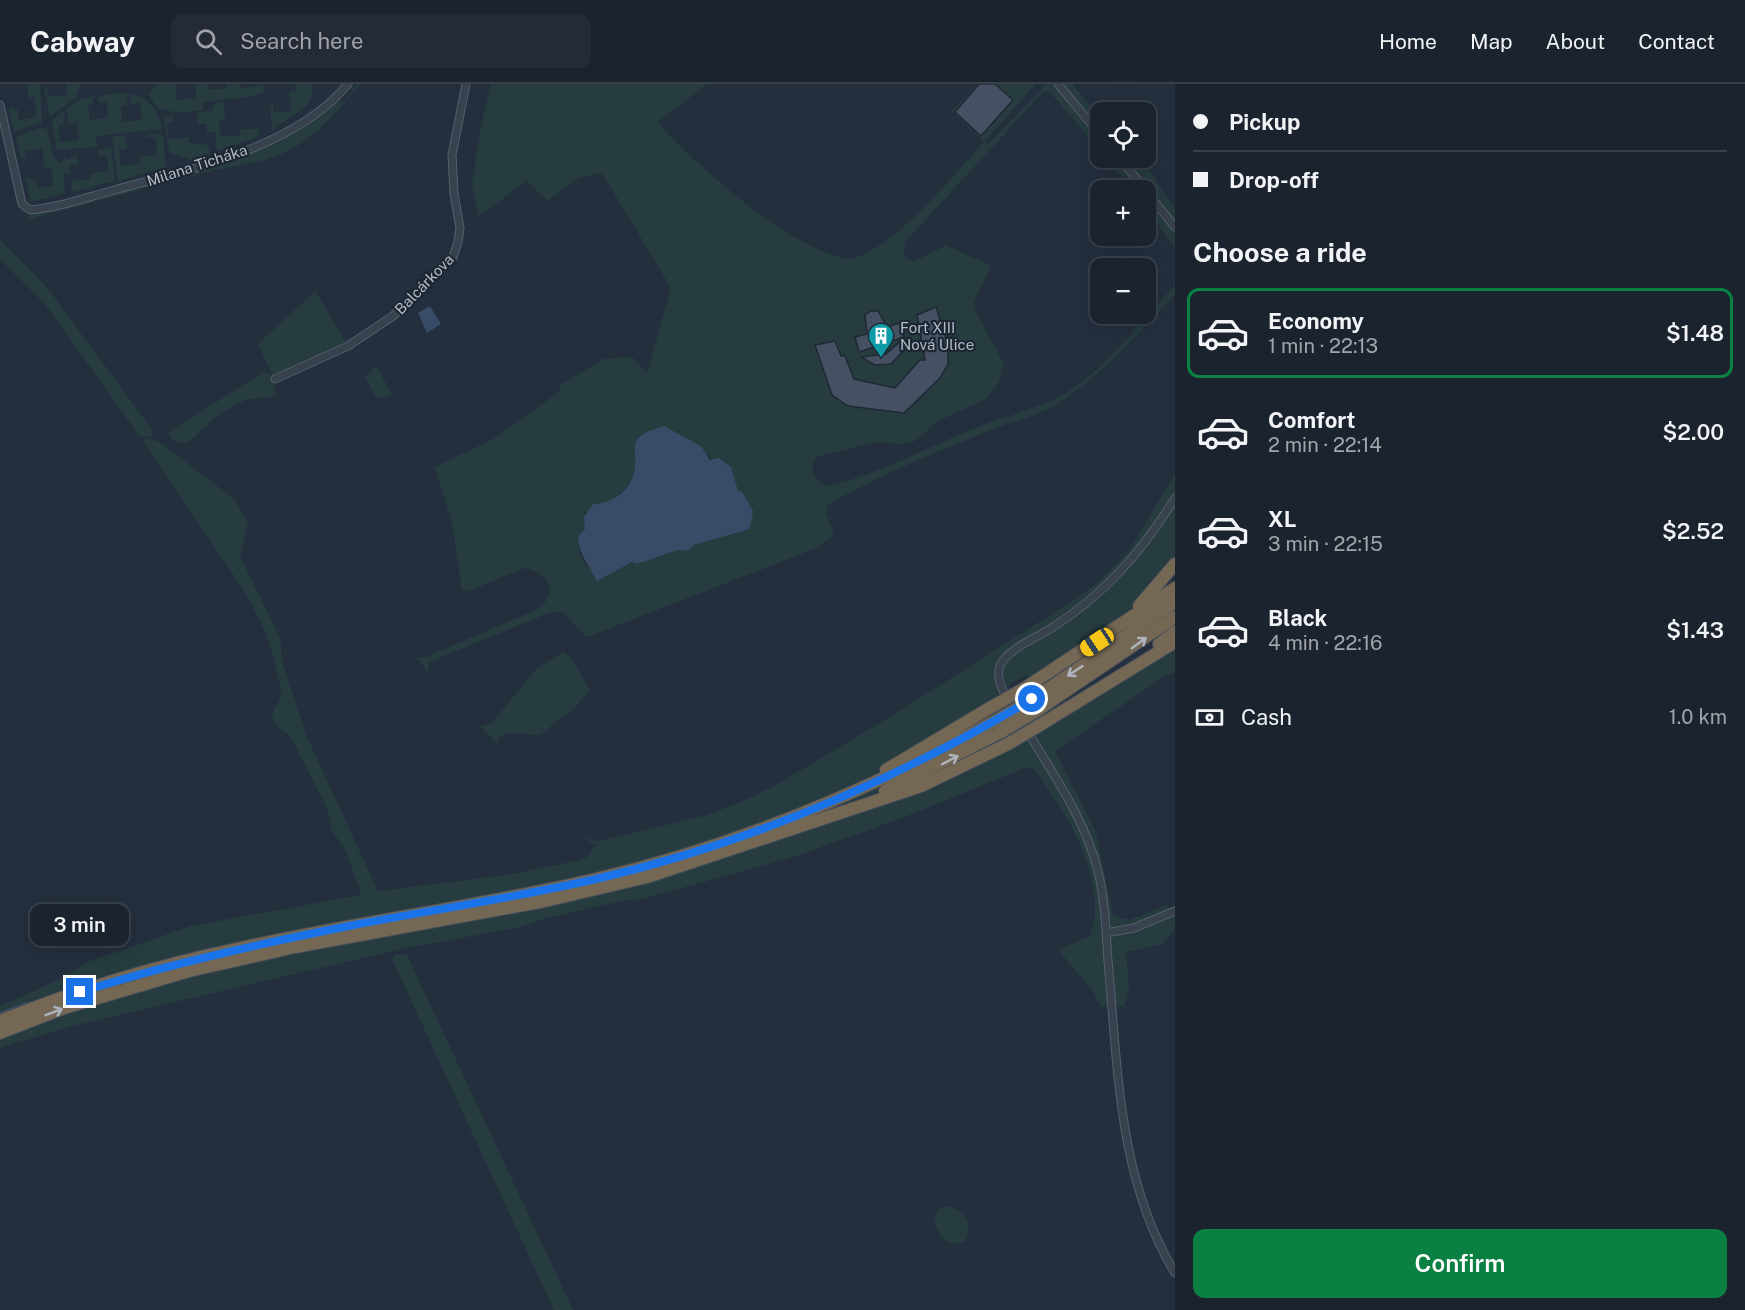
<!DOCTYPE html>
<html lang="en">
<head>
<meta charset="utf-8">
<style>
	:root { --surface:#1b232e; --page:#242b36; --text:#f1f3f6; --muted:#a0a4aa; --line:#39404a; --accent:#0b8043 }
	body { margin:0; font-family:"Public Sans",sans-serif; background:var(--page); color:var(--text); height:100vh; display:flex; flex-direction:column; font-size:22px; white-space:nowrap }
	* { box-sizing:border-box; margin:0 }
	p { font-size:20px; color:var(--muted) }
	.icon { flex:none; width:33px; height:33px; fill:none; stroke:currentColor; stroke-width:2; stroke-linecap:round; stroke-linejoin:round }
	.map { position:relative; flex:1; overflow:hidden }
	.details { display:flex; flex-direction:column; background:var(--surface); width:570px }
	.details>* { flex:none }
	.guide { display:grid; align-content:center; height:132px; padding:0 18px; background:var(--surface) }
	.buttons { position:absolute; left:1090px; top:18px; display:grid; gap:12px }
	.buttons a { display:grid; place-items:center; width:66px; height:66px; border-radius:12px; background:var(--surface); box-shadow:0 6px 24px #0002,0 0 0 2px var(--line); font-size:30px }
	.end { position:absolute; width:27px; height:27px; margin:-14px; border:8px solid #1a73e8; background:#fff; box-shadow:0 0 0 3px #fff }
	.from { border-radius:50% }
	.bubble { position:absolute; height:42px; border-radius:12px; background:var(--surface); box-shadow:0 6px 24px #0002,0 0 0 2px var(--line); font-size:20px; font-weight:600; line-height:42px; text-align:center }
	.car { position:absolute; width:18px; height:36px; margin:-18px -9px; border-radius:8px; box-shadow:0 0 4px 2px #0007; background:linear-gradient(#f5c518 24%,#345 0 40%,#f5c518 0 76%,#345 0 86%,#f5c518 0) }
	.guide b { display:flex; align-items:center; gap:21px; height:57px; font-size:22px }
	.guide b+b { border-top:2px solid var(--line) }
	.guide i { width:15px; height:15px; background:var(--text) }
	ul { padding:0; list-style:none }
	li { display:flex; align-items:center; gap:18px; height:90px; margin:0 12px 9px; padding:0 6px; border:3px solid transparent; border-radius:12px }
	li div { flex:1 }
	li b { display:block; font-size:22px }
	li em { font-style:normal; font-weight:600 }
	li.selected { border-color:var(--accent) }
	li>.icon { width:54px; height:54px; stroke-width:1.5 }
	h2 { padding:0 18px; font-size:27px; line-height:72px }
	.pay { display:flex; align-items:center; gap:15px; height:66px; padding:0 18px; font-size:22px }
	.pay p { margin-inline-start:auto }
	.button { display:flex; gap:12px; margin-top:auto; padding:12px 18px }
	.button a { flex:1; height:69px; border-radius:12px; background:var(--accent); color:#fff; font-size:24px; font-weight:600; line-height:69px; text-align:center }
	header { display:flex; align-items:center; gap:36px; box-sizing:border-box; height:84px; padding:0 30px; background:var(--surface); border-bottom:2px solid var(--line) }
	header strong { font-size:28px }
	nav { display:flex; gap:33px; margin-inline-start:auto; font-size:21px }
	.search { width:420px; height:54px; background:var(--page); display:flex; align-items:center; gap:15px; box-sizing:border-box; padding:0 21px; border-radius:12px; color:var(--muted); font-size:22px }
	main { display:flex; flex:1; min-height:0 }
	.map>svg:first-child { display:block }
</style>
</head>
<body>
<header>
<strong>Cabway</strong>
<div class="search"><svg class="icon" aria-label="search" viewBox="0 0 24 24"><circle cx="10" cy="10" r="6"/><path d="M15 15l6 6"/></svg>Search here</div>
<nav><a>Home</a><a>Map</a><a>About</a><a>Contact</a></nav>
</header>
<main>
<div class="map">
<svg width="1175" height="1226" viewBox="0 0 1175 1226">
	<rect width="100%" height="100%" fill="#242f3e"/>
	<path fill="#263c3f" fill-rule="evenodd" d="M 27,0 L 40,0 L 42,39 L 14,47 L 9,24 L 18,26 L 18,36 L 36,33 L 35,13 L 28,14 Z
		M 66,0 L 81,0 L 76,13 L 50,33 L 44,4 L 48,3 L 47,14 L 54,11 L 67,12 Z
		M 159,0 L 175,0 L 177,16 L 196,14 L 195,0 L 207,0 L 208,6 L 227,4 L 227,0 L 240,0 L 241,5 L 264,0 L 265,7 L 254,12 L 202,18 L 203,26 L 181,29 L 158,25 L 148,10 Z
		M 295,0 L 311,0 L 312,11 L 307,22 L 272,46 L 270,21 L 273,20 L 274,28 L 291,27 L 289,8 L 296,7 Z
		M 357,0 L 360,0 C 342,23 317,52 290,66 C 263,80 231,82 202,89 C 150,102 98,118 46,130 L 27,137 L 32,129 C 85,116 136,102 187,85 C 243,68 295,55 339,14 L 343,19 Z
		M 491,0 L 707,0 L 658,38 C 694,80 796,171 852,175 C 899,161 950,94 984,58 L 952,27 L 977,0 L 1036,0 L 985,57 L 988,60 L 1047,0 L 1072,0 L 1101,35 L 1101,68 L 1049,7 L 1043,8 L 905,158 L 904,172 L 914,178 L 946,161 L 989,181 L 990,185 L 974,217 L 974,224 L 1004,280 L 998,300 L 986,315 L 940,336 L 915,357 L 903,360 L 877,358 L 819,372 L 814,376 L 812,387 L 820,399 L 827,402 C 881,390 929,362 980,342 C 1009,331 1042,324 1069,307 C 1108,282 1143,234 1175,201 L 1175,212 C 1137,249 1100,295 1054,322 C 1037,332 1016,336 998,343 C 941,367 881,389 828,421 L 826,428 L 834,450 L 819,463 L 590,552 L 585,552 L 563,528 L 549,529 L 429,578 L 428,588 L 416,573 L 426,573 L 536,526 C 560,510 550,490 525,484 L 466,508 L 462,506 L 452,439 L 435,383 L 495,354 L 560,307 L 559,302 L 603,275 L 632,273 L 647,289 L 671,204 L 602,89 L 578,94 L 548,117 L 527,97 L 479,132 L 472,100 L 481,42 ZM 702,363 L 738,408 L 750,445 L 694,461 L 688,467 L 678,466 L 637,480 L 632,478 C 602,495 579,493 578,452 L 585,445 L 585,429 C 603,421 631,409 634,387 Z
		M 115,9 L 128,10 L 126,21 L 121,22 L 122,38 L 142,36 L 140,19 L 131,20 L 130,10 C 148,11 159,29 162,45 L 96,52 L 97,63 L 57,66 L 52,36 L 65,26 L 63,40 L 58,41 L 60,58 L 79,56 L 77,39 L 68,39 L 67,25 L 80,15 L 96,12 L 93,14 L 93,20 L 88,21 L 90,36 L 108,34 L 107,18 L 99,19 L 98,12 Z
		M 223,18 L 225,36 L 219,36 L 221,53 L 240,51 L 240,46 L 258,44 L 260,52 L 217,67 L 215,48 L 207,49 L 206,40 L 198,40 L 197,29 L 211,27 L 216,19 Z
		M 173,32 L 173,38 L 167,38 L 169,55 L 189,53 L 190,59 L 209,61 L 210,69 L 191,76 L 169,68 L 164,33 Z
		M 41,44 L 47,45 L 53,72 L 60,79 L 65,73 L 68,76 L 77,72 L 78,80 L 70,81 L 70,89 L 63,90 L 65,104 L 62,105 L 66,109 L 31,118 L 25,94 L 36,96 L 38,104 L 53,102 L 51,83 L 45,84 L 42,64 L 25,67 L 26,73 L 20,73 L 16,53 Z
		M 156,50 L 163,52 L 166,83 L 118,97 L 112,53 L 125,51 L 127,64 L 119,66 L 121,82 L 140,80 L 139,73 L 157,71 L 156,54 L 147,53 L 147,51 Z
		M 111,64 L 115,97 L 72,108 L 71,97 L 90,95 L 90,90 L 109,87 L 107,71 L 99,72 L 98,66 Z
		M 1105,74 L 1140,74 L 1145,78 L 1175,126 L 1175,164 L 1146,124 L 1146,106 L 1133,106 Z
		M 0,155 L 49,206 L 153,347 L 152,352 L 143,353 L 138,350 L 45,220 L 0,175 Z
		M 315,207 L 346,258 L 273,293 L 258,260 Z
		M 376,282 L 392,310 L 377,315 L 365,293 Z
		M 264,288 L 270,290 L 277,312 L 245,316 L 221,329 L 187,359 L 174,357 L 169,352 L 169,348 Z
		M 147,354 L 160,358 L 234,415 L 248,437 L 240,472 L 280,554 L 283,581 L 307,653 L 378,807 L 508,791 L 580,776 L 587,773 L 596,762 L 584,753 L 598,757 L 608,755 L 707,731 L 748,715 L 776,701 L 893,631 L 1052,530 L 1095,501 L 1129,467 L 1175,390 C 1175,406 1175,462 1175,474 C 1161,514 1065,572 1029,594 L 1024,592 L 1008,602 L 1034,651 L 1175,563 L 1175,588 L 1165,592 L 1055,667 L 1096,748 L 1113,832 L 1130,836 L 1167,821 L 1175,835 L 1175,845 L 1162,860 L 1126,868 L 1129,903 L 1124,922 L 1101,923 L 1093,907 L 1058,866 L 1090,852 C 1108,803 1074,741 1046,702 C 1040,694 1037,686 1027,683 L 905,733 L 793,773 L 643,815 L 625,816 L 544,835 L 521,843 L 406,864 L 72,942 L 0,964 L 0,922 L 65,893 L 87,878 L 191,842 L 360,811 L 361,808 L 345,766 L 331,745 L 328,726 L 295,661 L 289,651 L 274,639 L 272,629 L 282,612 L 275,577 L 266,549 L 245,508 L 142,356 Z
		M 563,568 L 571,574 L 590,606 L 573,625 L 540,651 L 507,649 L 498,655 L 497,660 L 480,642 L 491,640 L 536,585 Z
		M 395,870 L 407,871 L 573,1226 L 554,1226 L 392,875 Z
		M 946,1122 C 966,1125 973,1140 965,1157 C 945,1166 936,1149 934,1132 L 940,1124 Z"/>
	<path fill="#394c67" d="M 430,222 L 441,240 L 427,249 L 418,229 Z
		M 664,342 L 702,363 L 710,376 L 719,374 L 731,383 L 738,407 L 742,408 L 753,427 L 750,445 L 694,461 L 688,467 L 678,466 L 637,480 L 632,478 L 597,497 C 589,481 579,471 578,452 L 585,445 L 584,433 L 593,420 C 609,420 628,409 633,392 C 642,364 619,355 664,342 Z"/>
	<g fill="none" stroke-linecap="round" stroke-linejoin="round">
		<path stroke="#394c67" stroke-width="2" d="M 0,929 L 26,919"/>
	</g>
	<path fill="#455162" stroke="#1f2835" stroke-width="1.5" d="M 979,0 L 995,0 L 1013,16 L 981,52 L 955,28 Z
		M 936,223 L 948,261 L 948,280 L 940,294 L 904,329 L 848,322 L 832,311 L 815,261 L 835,257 L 841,272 L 845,272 L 854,295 L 895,304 L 920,276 L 925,276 L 917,231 Z
		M 871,227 L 878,227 L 887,243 L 899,239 L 904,253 L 859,268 L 855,253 L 867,250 L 865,231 Z
		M 904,254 L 902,268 L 891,280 L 875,281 L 861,273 L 886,270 Z"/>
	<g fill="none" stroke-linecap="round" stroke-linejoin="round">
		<defs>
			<path id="minor" d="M 1058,0 L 1101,52
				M 0,21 L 22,120 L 30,126 C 58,124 87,113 114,106 C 191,85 295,64 348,0
				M 1119,74 L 1146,106
				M 1146,107 L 1175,143
				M 275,295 L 348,262 L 393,232 L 453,173 L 458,158 L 460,144 L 454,109 L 452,71 L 466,0
				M 1016,628 C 1008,615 994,598 1000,582 C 1006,566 1036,554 1050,545 C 1104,511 1142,468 1175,414
				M 1026,645 C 1053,690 1085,735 1098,787 C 1105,816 1106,847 1108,877 C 1118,984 1118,1095 1175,1189
				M 1106,849 L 1134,844 L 1175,827"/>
			<path id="motorway" d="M 1139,522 L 1175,480
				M 1159,560 L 1175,548
				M 1025,604 L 1175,504
				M 1032,616 L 1175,518
				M 1038,626 L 1175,533
				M 1045,638 L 1175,558
				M 886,686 L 988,625
				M 885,707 L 1001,648
				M 0,937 C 76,906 155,882 236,865 C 355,838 477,823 596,795 C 736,762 869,707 995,637
				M 0,949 L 64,924 L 189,887 L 295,863 L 545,817 L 647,793 L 921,702 L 1008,660"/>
		</defs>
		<use href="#minor" stroke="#565f6c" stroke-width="9"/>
		<use href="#motorway" stroke="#434c59" stroke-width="14"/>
		<use href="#minor" stroke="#38414e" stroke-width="7"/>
		<use href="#motorway" stroke="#746855" stroke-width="12"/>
		<defs>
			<path id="motorway-bridge" d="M 988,625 L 1025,604
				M 995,637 L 1032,616
				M 1001,648 L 1038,626
				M 1008,660 L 1045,638"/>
		</defs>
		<use href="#motorway-bridge" stroke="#434c59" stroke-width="14" stroke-linecap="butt"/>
		<use href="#motorway-bridge" stroke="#746855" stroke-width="12"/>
	</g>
	<defs><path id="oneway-shaft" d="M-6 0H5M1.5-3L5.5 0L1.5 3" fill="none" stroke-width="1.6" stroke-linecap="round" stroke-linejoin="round" transform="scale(1.5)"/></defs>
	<g stroke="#aeb4bd">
		<use href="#oneway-shaft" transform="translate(1139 559) rotate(-36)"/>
		<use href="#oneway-shaft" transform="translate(1075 587) rotate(146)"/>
		<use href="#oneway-shaft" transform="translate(950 676) rotate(-28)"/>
		<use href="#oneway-shaft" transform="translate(54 928) rotate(-21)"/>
	</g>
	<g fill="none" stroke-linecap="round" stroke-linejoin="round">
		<path stroke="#1a73e8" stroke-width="8" d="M 80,908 C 168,880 258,860 349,842 C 431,826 514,814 596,795 C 751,759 896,696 1032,615"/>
	</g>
	<defs>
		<symbol id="building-pin" viewBox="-11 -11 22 30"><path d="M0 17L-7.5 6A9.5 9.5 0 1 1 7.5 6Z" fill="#0f9aa8" stroke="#1d2633"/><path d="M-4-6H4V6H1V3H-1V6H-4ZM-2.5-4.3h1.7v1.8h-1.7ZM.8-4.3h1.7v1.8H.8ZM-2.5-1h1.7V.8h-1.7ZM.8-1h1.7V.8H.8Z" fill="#fff"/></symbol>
	</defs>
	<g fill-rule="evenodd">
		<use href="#building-pin" x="866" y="237" width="30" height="40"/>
	</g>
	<g text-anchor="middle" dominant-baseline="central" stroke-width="4.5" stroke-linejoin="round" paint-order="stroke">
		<g font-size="15" fill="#b4bcc9" stroke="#1d2633">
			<text transform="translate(197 81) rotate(-18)">Milana Ticháka</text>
			<text transform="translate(424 200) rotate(-46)">Balcárkova</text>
		</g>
		<g font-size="15" fill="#b4bcc9" stroke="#1d2633" text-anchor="start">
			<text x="900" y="243">Fort XIII<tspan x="900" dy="17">Nová Ulice</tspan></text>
		</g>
	</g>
</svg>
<div class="buttons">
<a><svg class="icon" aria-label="locate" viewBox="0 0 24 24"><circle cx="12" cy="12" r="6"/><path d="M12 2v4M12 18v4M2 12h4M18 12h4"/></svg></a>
<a>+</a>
<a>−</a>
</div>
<i class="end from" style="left:1032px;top:615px"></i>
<i class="end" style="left:80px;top:908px"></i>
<div class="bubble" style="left:30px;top:820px;width:99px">3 min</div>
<i class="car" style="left:1097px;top:558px;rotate:237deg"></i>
</div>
<section class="details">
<div class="guide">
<b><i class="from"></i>Pickup</b>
<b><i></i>Drop-off</b>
</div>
<h2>Choose a ride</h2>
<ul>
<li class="selected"><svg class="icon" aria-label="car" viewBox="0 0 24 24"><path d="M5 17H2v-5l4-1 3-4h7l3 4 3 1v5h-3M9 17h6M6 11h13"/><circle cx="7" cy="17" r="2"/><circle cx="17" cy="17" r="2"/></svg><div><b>Economy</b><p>1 min · 22:13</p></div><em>$1.48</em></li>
<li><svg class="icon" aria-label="car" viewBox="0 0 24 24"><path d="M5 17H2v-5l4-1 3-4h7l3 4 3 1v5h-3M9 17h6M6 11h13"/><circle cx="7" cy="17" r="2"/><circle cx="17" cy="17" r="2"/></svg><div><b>Comfort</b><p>2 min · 22:14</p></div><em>$2.00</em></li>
<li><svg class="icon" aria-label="car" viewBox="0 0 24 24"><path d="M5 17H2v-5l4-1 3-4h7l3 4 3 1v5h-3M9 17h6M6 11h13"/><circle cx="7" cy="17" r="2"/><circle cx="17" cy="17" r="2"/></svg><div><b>XL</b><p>3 min · 22:15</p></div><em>$2.52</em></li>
<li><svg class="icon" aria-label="car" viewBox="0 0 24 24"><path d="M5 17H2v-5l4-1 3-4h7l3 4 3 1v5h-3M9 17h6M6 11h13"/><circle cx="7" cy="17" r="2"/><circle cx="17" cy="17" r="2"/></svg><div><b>Black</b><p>4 min · 22:16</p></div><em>$1.43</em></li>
</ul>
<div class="pay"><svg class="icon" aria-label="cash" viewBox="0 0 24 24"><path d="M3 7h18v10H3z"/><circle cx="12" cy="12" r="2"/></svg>Cash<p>1.0 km</p></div>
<div class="button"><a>Confirm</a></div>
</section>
</main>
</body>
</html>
